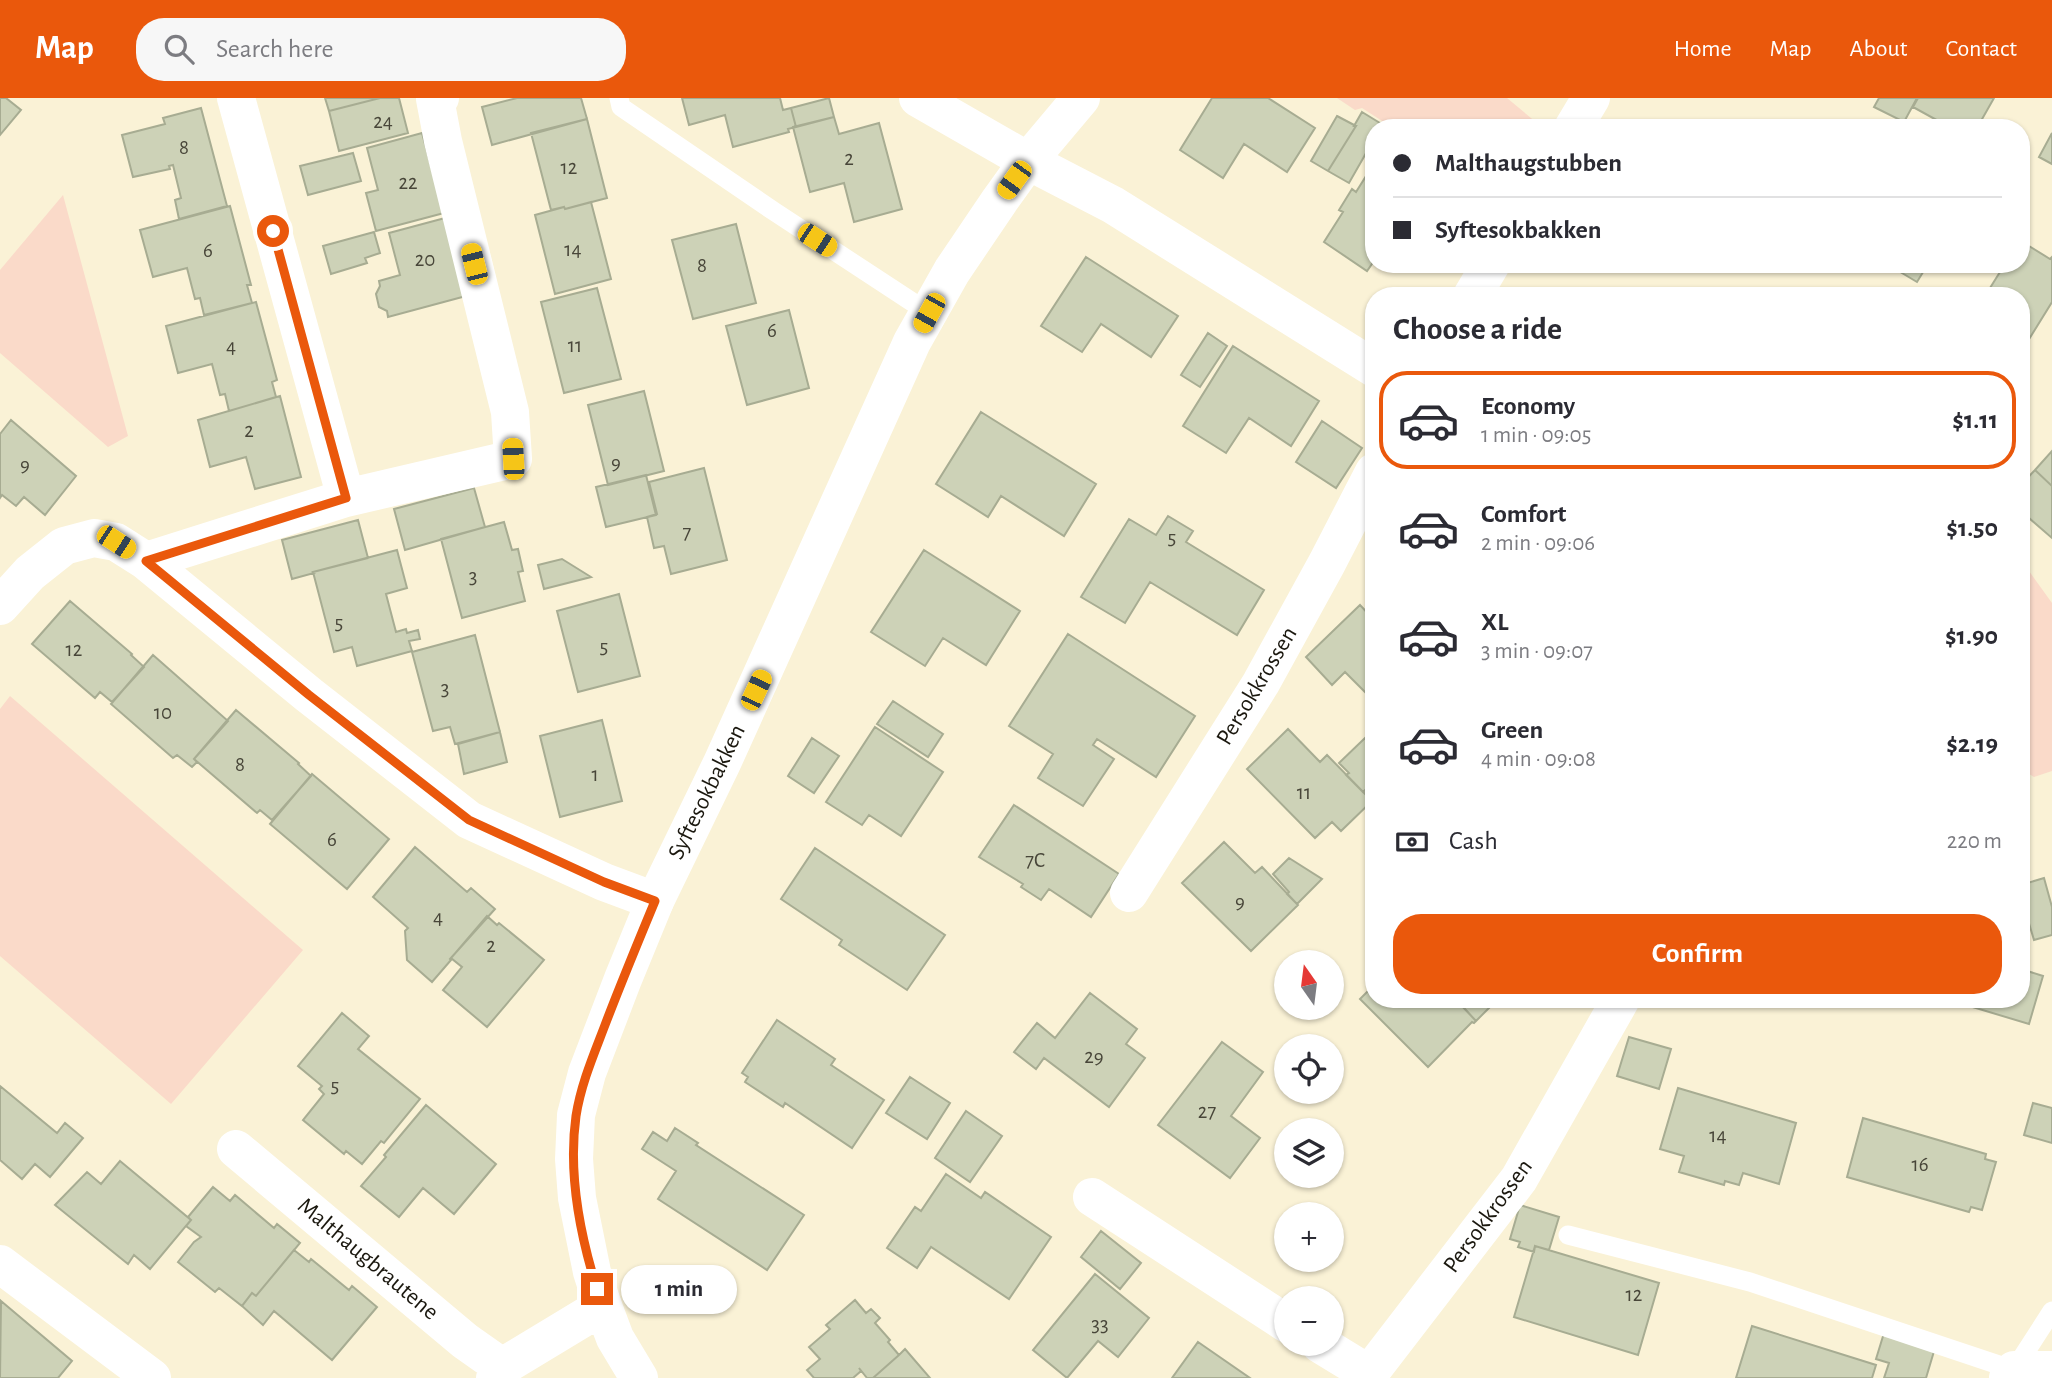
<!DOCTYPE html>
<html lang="en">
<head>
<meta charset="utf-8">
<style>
	:root { --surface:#fff; --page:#f7f7f7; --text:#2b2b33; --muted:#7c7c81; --line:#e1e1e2; --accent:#ea580c }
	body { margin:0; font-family:"Alegreya Sans",sans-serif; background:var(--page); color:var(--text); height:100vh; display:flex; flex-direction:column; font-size:26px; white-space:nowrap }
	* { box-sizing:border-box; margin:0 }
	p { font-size:23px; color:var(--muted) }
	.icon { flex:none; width:38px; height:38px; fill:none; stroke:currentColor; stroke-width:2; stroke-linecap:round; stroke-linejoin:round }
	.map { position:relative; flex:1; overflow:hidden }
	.details { position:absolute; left:1365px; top:189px; width:665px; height:721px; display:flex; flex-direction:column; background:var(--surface); border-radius:28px; box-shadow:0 2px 5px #0004 }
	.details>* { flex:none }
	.banner { position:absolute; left:1365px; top:21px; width:665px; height:154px; border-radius:28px; box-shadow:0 2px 5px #0004; display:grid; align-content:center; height:154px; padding:0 28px; background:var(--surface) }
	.needle { width:46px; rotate:346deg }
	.tools { position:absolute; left:1274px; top:852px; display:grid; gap:14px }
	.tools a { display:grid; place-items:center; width:70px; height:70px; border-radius:50%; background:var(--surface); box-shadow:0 2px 5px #0004; font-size:35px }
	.end { position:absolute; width:32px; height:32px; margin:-16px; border:9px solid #ea580c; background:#fff; box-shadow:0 0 0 4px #fff }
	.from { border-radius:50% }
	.bubble { position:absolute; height:49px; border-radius:24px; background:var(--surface); box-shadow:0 2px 5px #0004; font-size:23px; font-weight:700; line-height:49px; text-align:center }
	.car { position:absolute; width:21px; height:42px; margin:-21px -10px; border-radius:9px; box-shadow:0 0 5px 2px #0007; background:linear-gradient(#f5c518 24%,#345 0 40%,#f5c518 0 76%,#345 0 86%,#f5c518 0) }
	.banner b { display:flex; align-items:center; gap:24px; height:66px; font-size:26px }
	.banner b+b { border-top:2px solid var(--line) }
	.banner i { width:18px; height:18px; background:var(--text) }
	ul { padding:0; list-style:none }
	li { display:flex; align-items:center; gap:21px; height:98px; margin:0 14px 10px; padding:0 14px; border:4px solid transparent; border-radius:28px }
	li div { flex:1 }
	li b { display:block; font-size:26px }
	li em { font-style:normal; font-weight:700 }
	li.current { border-color:var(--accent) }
	li>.icon { width:63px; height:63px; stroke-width:1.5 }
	h2 { padding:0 28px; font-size:32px; line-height:84px }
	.pay { display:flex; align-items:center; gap:18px; height:77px; padding:0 28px; font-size:26px }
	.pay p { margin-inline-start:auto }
	.cta { display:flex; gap:14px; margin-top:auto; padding:14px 28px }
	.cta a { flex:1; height:80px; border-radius:28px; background:var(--accent); color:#fff; font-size:28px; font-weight:700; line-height:80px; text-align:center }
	header { display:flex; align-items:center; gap:42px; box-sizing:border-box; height:98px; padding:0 35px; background:var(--accent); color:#fff }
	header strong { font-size:33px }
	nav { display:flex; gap:38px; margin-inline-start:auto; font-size:24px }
	.search { width:490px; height:63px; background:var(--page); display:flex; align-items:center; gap:18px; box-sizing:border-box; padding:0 24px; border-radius:28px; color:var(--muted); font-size:26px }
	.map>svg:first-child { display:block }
</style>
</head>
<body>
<header>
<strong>Map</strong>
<div class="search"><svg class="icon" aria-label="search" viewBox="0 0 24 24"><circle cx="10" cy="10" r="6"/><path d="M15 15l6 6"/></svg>Search here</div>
<nav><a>Home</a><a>Map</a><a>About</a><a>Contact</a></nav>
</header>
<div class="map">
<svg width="2052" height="1280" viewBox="0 0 2052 1280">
	<rect width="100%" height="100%" fill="#faf2d6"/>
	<path fill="#fadac9" d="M 1337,0 L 1507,0 L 1543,30 L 1393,30 L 1362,10 L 1355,12 Z
		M 63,97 L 128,338 L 108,349 L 0,255 L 0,172 Z
		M 2021,462 L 2052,505 L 2052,673 L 2034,679 L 2021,671 Z
		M 10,598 L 303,852 L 171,1006 L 0,858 L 0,611 Z"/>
	<path fill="#cdd2b7" stroke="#a7ac92" stroke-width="2" d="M 0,0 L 6,0 L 21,12 L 0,37 Z
		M 325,0 L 380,0 L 329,13 Z
		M 380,0 L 399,0 L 408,35 L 339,53 L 329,13 Z
		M 517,0 L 581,0 L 587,21 L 492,47 L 482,9 Z
		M 682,0 L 780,0 L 783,12 L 791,10 L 796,29 L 788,31 L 789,34 L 733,49 L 725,17 L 689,27 Z
		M 829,0 L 834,19 L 796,29 L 791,10 Z
		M 1212,0 L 1268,0 L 1315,30 L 1287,74 L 1244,46 L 1223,80 L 1180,52 Z
		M 1879,0 L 1917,0 L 1904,24 L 1874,9 Z
		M 1918,0 L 1994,0 L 1977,30 L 1951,30 L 1913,9 Z
		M 201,10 L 227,108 L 179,121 L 175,102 L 181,100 L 173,67 L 169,68 L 170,71 L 133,79 L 122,37 L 165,26 L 163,20 Z
		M 1362,14 L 1388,30 L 1374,30 L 1374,53 L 1369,50 L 1349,85 L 1328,73 L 1356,28 L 1354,28 Z
		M 1337,18 L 1356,28 L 1328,73 L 1311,63 Z
		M 834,19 L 839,36 L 879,25 L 902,111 L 854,124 L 844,85 L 810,94 L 793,29 Z
		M 587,21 L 607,100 L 565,111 L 564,109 L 551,112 L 531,35 Z
		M 422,35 L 444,115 L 376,133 L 366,95 L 378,92 L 367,50 Z
		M 2052,35 L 2052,66 L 2039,59 Z
		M 353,55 L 361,83 L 308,97 L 300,68 Z
		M 1373,67 L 1374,163 L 1367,173 L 1324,144 L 1343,114 L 1339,112 L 1352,91 L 1356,94 Z
		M 591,104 L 611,181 L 555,196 L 535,117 L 564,109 L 565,111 Z
		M 230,108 L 251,187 L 247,187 L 252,205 L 204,217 L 200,200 L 195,201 L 187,170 L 153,179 L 140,132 Z
		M 445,120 L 466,198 L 388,219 L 387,213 L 379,209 L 376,196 L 380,188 L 379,183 L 400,177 L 389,135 Z
		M 736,126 L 756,205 L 693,221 L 672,142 Z
		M 374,134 L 380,155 L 365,160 L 367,165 L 331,176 L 323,148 Z
		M 2021,143 L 2050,161 L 2052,159 L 2052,204 L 2023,251 L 2021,250 L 2021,198 L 1985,198 L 2005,166 L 2021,166 Z
		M 1086,159 L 1178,218 L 1151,259 L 1101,226 L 1082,254 L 1041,228 Z
		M 1887,166 L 1928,166 L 1917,184 Z
		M 597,190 L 621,281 L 564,295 L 541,204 Z
		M 256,204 L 277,282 L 272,284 L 276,299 L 229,313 L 225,296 L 220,297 L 212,266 L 178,275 L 166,228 Z
		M 789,212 L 809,290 L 747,307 L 726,228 Z
		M 1208,235 L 1227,248 L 1200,289 L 1181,277 Z
		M 1233,248 L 1319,303 L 1291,348 L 1249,320 L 1226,355 L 1183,328 Z
		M 644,293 L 664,373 L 608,387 L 588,307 Z
		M 280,298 L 301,379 L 255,391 L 246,359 L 210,369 L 198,322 Z
		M 981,314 L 1096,386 L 1064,438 L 1001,398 L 988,419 L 936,386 Z
		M 11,322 L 76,378 L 45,417 L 24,399 L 16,408 L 2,397 L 0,400 L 0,336 Z
		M 1322,323 L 1362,350 L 1336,390 L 1296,364 Z
		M 2052,353 L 2052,388 L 2035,372 Z
		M 704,370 L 727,462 L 671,476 L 664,448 L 654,450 L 647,419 L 657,416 L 649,384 Z
		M 2035,372 L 2052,388 L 2052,440 L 2021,413 L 2021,387 Z
		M 646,377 L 656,417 L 606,429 L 596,389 Z
		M 474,390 L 485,429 L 405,452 L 394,411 Z
		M 1168,418 L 1193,433 L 1186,444 L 1264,492 L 1237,537 L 1150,484 L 1125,525 L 1081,499 L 1129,421 L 1156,437 Z
		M 358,422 L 368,460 L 313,474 L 314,475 L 292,481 L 282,442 Z
		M 504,424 L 512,452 L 518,451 L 523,473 L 518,474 L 525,503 L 462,520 L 441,441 Z
		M 397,452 L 407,490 L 386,496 L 396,534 L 406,531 L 407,535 L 418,532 L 420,541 L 409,543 L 412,553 L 357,568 L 352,549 L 334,554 L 313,474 Z
		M 924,452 L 1020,513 L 986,567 L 943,540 L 925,568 L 871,534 Z
		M 562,461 L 591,479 L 544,491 L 538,467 Z
		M 619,496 L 640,578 L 578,594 L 557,513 Z
		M 70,503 L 132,556 L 131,557 L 144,569 L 112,604 L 100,594 L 95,600 L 32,546 Z
		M 1360,507 L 1374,522 L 1374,603 L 1345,574 L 1332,587 L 1306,559 Z
		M 1068,536 L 1195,618 L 1156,679 L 1097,641 L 1093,647 L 1114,661 L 1083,708 L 1038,680 L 1053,656 L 1009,628 Z
		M 475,537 L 500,634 L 455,646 L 450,629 L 433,633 L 412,554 Z
		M 153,557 L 228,623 L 194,661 L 197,664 L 192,669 L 177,657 L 173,660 L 111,606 Z
		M 893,603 L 943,636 L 928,659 L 877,626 Z
		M 236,612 L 299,665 L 298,666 L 311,678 L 272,722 L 260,712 L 257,715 L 194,661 Z
		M 602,622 L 622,703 L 560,719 L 540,638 Z
		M 875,629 L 943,674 L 901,738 L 869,717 L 862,727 L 826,704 Z
		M 1288,631 L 1320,664 L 1327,657 L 1372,703 L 1341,733 L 1332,724 L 1315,740 L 1247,671 Z
		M 500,634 L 507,664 L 464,676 L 458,646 Z
		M 812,640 L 839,658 L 814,695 L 788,678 Z
		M 1365,640 L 1374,645 L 1374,684 L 1363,694 L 1346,677 L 1349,675 L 1339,665 Z
		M 312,676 L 389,741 L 347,791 L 270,726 Z
		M 1014,707 L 1119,776 L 1091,819 L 1049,791 L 1041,802 L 1021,789 L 1023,786 L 979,759 Z
		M 1224,744 L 1255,775 L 1262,769 L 1298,807 L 1251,853 L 1182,785 Z
		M 415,749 L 467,794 L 471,790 L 495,811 L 450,861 L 451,862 L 432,884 L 407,862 L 405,833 L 408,830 L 373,799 Z
		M 815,750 L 945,837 L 907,892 L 839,847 L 842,842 L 781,801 Z
		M 1289,760 L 1322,781 L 1297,806 L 1287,796 L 1289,794 L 1273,776 Z
		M 2044,780 L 2052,809 L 2052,837 L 2034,842 L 2025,812 L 2021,809 L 2021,787 Z
		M 487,818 L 497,827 L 499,825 L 544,862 L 487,929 L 443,892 L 462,869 L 451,860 Z
		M 2021,871 L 2043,878 L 2029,926 L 1946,901 L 2021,901 Z
		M 1374,887 L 1374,901 L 1456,901 L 1476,923 L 1474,925 L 1472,924 L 1428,969 L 1360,901 Z
		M 1090,895 L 1137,931 L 1126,946 L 1145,960 L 1109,1009 L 1044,960 L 1036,971 L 1014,954 L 1037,925 L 1055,940 Z
		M 1460,901 L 1498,901 L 1476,923 L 1459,905 L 1461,903 Z
		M 342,915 L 369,938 L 358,951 L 420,1001 L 384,1045 L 381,1043 L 362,1066 L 346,1053 L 344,1056 L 303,1022 L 324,996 L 319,991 L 322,988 L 298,968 Z
		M 777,922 L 835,961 L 831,967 L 884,1002 L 852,1050 L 785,1005 L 783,1009 L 745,984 L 748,979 L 742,975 Z
		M 1629,939 L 1671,951 L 1659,991 L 1617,978 Z
		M 1222,944 L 1263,974 L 1231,1018 L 1260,1040 L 1230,1080 L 1158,1027 Z
		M 910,979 L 950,1005 L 927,1041 L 886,1015 Z
		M 0,988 L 57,1035 L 65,1025 L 83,1040 L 50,1079 L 35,1066 L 22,1081 L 0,1062 Z
		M 1678,990 L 1796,1025 L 1779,1086 L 1743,1075 L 1739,1087 L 1725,1083 L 1724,1087 L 1679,1074 L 1684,1058 L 1660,1051 Z
		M 2033,1005 L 2052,1010 L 2052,1045 L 2024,1037 Z
		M 426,1007 L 496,1066 L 454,1116 L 423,1090 L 399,1119 L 361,1088 L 386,1059 L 384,1057 Z
		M 966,1013 L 1002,1038 L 970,1084 L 935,1060 Z
		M 1863,1020 L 1986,1056 L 1985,1061 L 1996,1064 L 1982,1112 L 1971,1109 L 1969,1114 L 1847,1079 Z
		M 675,1030 L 698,1045 L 696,1047 L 804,1117 L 767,1172 L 658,1101 L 676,1073 L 642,1051 L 653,1034 L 667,1043 Z
		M 120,1063 L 191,1122 L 150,1171 L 134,1157 L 128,1166 L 55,1107 L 87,1074 L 101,1086 Z
		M 946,1076 L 981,1100 L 985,1094 L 1051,1139 L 1009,1201 L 931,1149 L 917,1170 L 887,1150 L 915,1109 L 921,1113 Z
		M 213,1089 L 230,1103 L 235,1097 L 274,1130 L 277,1126 L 300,1145 L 256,1198 L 252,1195 L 242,1208 L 219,1190 L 215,1194 L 178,1164 L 194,1144 L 201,1139 L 186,1128 L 191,1122 L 188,1119 Z
		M 1520,1107 L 1559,1119 L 1549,1152 L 1535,1148 L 1534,1154 L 1518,1149 L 1520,1144 L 1510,1141 Z
		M 1101,1133 L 1141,1165 L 1120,1191 L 1081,1159 Z
		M 1535,1148 L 1659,1185 L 1638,1257 L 1514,1219 Z
		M 294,1152 L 309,1164 L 311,1161 L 349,1192 L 352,1188 L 377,1209 L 332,1262 L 274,1213 L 263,1227 L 242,1208 L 252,1195 L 256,1198 Z
		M 1095,1176 L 1149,1220 L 1118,1259 L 1098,1243 L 1067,1280 L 1033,1252 Z
		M 855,1202 L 866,1215 L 871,1211 L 880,1220 L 875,1225 L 890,1242 L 888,1244 L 899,1257 L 873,1280 L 867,1280 L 859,1270 L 861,1273 L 853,1280 L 814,1280 L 807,1272 L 820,1261 L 809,1249 L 830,1231 L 826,1227 Z
		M 1,1203 L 72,1263 L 58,1280 L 0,1280 Z
		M 1752,1228 L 1876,1267 L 1872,1280 L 1736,1280 Z
		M 1884,1235 L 1935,1250 L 1926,1280 L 1884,1280 L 1889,1265 L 1876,1261 Z
		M 1198,1244 L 1250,1280 L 1172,1280 Z
		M 905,1251 L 930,1280 L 873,1280 L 899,1257 Z"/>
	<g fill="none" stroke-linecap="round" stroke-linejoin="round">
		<path stroke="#fff" stroke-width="19" d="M 619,0 L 621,9 L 775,114 L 929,215
			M 1568,1137 L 1750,1184 L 2014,1272 L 2052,1213"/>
		<path stroke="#fff" stroke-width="38" d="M 236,0 L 346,400
			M 918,0 L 1028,63 L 1113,107 L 1374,270
			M 1573,30 L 1591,0
			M 1472,198 L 1491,166
			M 146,463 L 346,400 L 513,361 L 510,314 L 443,43 L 435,1 L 440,0
			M 0,508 L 30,475 L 64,448 L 94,440 L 116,444 L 146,463 L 309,597 L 469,722 L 604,784 L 655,803
			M 1129,795 L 1261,585 L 1327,465 L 1374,374
			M 236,1051 L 465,1243 L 502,1269
			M 1092,1099 L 1286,1225
			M 0,1166 L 152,1280
			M 1320,1246 L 1369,1276 L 1519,1081 L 1621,901
			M 495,1280 L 502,1269 L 603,1208 L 615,1240 L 639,1280
			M 2008,1280 L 2014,1272 L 2052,1272"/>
		<path stroke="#fff" stroke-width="38" d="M 603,1208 L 592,1174 L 577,1100 L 574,1061 L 576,1017 L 587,975 L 623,881 L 655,803 L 722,665 L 912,244 L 952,173 L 1000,102 L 1028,63 L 1081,0"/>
	</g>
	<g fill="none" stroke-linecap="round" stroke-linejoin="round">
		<path stroke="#ea580c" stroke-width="9" d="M 273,133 L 346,400 L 146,463 L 309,597 L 469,722 L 604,784 L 655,803 C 638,844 621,885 605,927 C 594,956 581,986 576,1018 C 568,1075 580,1137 597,1191"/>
	</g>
	<g text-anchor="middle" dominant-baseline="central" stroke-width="6" stroke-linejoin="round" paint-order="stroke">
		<g font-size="21" fill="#484639">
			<text x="383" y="23">24</text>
			<text x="184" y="49">8</text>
			<text x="849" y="60">2</text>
			<text x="569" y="69">12</text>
			<text x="408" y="84">22</text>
			<text x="573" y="151">14</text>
			<text x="208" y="152">6</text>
			<text x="425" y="161">20</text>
			<text x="702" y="167">8</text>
			<text x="772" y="232">6</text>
			<text x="575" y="247">11</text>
			<text x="231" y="248">4</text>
			<text x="249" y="332">2</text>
			<text x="616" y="364">9</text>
			<text x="25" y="366">9</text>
			<text x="687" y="434">7</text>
			<text x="1172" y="439">5</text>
			<text x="473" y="478">3</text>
			<text x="339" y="524">5</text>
			<text x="604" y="548">5</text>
			<text x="74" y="551">12</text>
			<text x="445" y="590">3</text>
			<text x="163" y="614">10</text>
			<text x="240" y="666">8</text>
			<text x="595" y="676">1</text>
			<text x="1304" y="694">11</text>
			<text x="332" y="741">6</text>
			<text x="1035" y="762">7C</text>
			<text x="1240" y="803">9</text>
			<text x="438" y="819">4</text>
			<text x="491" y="847">2</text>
			<text x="1094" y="958">29</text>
			<text x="335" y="987">5</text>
			<text x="1207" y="1013">27</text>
			<text x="1718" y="1037">14</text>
			<text x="1920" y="1066">16</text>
			<text x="1634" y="1196">12</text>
			<text x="1100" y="1226">33</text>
		</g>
		<g font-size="24" fill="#1b180f" stroke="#fff">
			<text transform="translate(1257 588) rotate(-59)">Persokkrossen</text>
			<text transform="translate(707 694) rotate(-64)">Syftesokbakken</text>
			<text transform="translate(1488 1118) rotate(-54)">Persokkrossen</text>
			<text transform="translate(368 1161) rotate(40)">Malthaugbrautene</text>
		</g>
	</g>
</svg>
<div class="tools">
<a><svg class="needle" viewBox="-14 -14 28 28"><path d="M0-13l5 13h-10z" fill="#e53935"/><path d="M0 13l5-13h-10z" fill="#7c7c81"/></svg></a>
<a><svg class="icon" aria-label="locate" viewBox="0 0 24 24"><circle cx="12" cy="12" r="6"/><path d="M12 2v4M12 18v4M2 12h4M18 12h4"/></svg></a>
<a><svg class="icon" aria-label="layers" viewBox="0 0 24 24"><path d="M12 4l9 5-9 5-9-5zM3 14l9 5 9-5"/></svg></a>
<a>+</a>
<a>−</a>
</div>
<i class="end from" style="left:273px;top:133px"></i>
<i class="end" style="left:597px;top:1191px"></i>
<div class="bubble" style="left:621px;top:1167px;width:116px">1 min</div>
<i class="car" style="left:1014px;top:82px;rotate:216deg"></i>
<i class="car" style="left:817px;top:142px;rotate:123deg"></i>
<i class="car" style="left:474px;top:166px;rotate:346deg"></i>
<i class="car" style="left:929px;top:215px;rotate:209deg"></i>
<i class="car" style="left:513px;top:361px;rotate:357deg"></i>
<i class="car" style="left:116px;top:444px;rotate:123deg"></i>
<i class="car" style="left:756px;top:592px;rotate:25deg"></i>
<div class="banner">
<b><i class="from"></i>Malthaugstubben</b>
<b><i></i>Syftesokbakken</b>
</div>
<section class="details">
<h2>Choose a ride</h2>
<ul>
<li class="current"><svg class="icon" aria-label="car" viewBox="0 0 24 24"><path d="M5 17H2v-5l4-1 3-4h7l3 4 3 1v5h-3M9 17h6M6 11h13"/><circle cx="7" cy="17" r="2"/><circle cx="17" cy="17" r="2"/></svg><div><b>Economy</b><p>1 min · 09:05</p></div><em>$1.11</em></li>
<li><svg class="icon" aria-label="car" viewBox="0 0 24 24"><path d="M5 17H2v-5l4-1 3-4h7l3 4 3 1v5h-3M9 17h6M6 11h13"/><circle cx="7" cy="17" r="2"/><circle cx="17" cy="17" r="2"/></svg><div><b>Comfort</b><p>2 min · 09:06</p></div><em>$1.50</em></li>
<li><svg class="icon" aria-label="car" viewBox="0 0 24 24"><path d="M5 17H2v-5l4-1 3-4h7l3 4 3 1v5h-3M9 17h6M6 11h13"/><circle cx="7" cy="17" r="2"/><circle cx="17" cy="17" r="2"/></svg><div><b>XL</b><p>3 min · 09:07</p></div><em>$1.90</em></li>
<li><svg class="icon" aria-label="car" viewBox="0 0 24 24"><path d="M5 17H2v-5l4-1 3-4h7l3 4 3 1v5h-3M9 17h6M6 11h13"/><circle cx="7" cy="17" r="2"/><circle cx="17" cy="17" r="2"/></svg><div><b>Green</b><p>4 min · 09:08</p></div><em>$2.19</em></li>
</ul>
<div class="pay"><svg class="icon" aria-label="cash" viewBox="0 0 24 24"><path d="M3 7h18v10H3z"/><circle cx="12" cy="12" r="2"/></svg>Cash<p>220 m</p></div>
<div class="cta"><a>Confirm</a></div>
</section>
</div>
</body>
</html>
